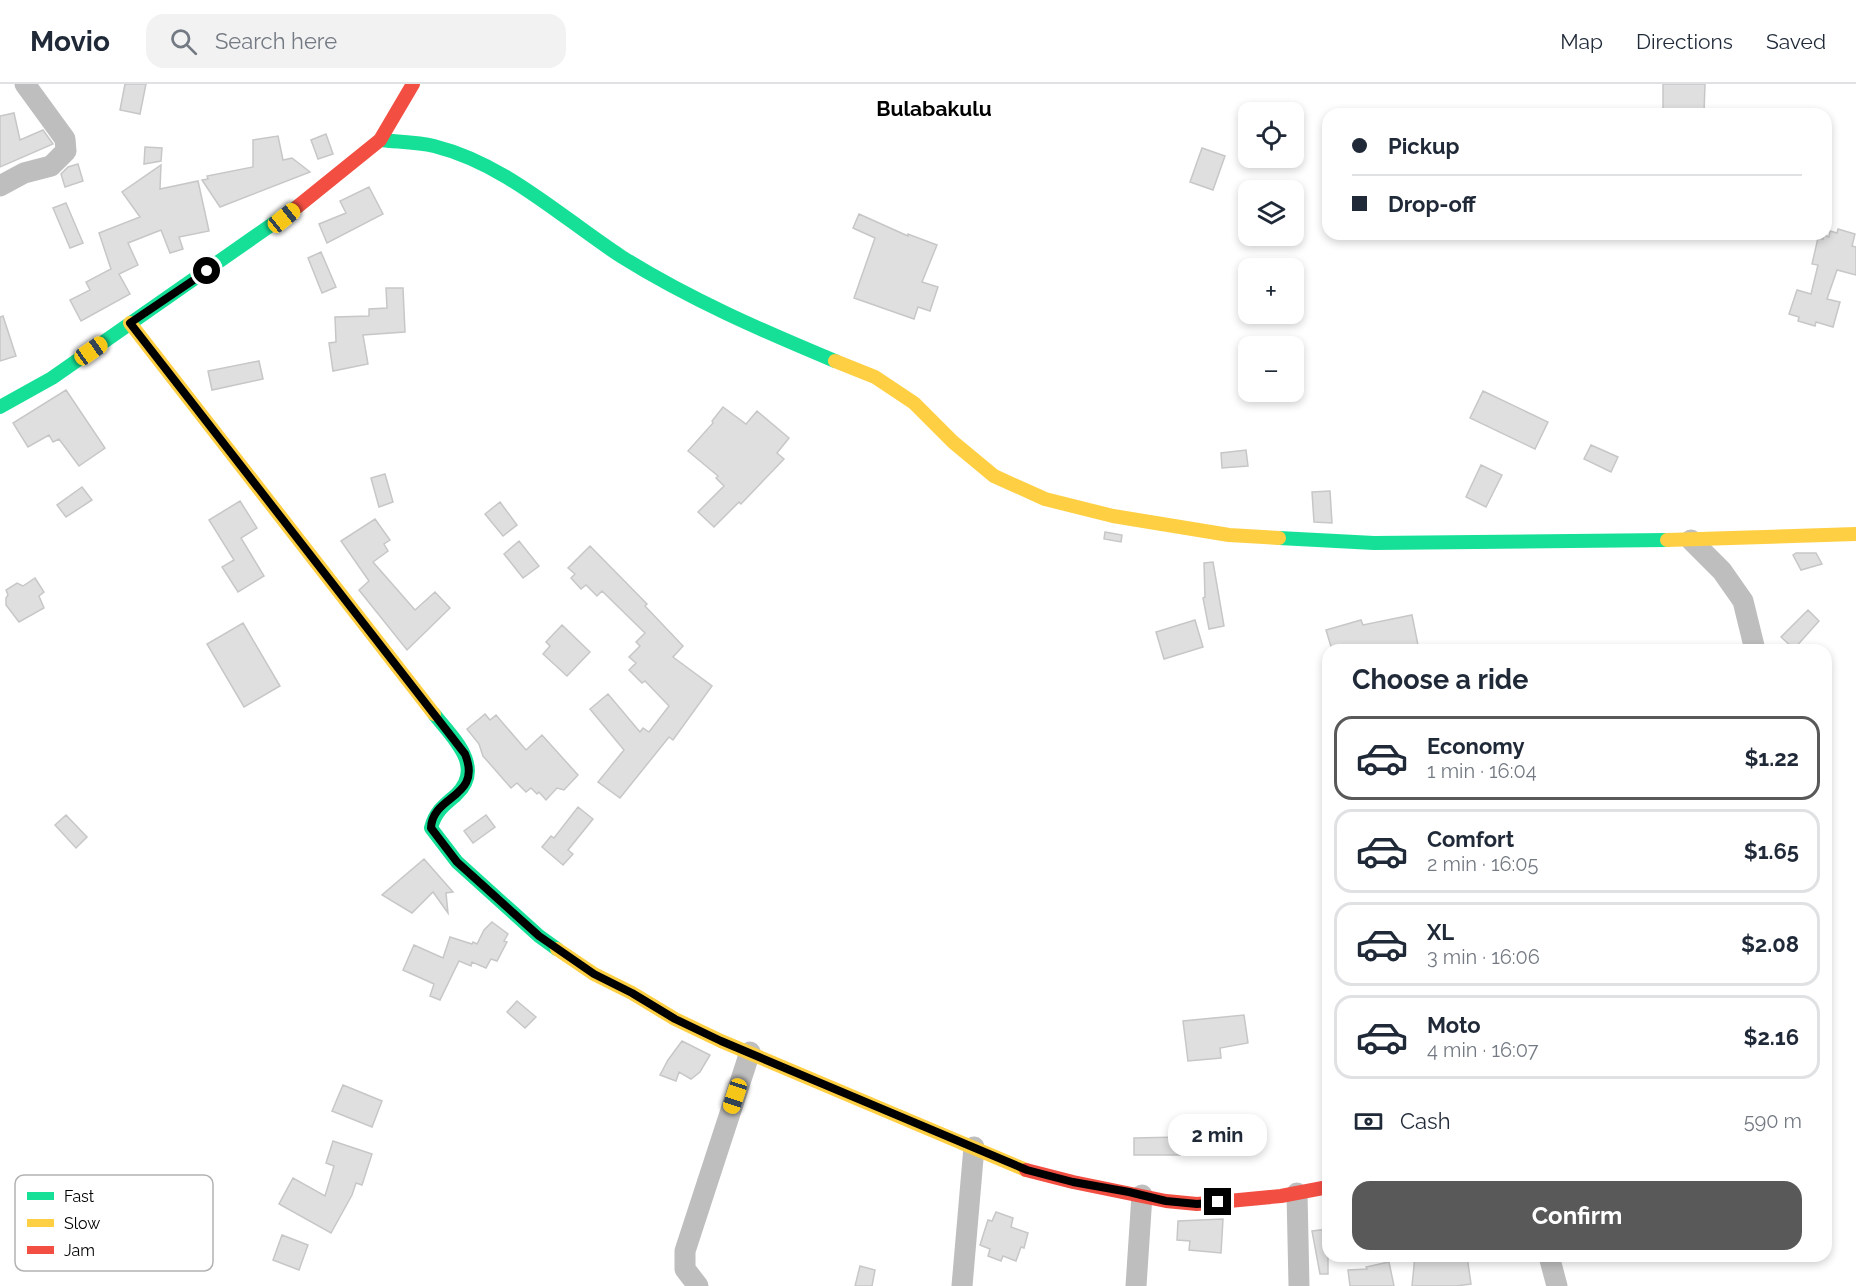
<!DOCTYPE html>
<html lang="en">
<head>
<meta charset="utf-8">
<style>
	:root { --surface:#fff; --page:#f2f2f3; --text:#1f2937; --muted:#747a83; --line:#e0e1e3; --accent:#595959 }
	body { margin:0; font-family:Raleway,sans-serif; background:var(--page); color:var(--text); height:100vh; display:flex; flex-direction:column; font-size:22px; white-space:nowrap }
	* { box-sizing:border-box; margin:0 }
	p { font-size:20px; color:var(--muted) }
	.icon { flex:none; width:33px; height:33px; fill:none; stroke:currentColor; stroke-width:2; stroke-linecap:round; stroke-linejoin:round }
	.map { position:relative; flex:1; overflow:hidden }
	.panel { position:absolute; left:1322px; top:560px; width:510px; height:618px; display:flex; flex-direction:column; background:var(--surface); border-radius:18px; box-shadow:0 3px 9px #0003 }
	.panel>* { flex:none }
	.hud { position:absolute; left:1322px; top:24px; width:510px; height:132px; border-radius:18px; box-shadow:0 3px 9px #0003; display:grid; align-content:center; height:132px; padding:0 30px; background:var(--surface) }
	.buttons { position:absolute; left:1238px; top:18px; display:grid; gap:12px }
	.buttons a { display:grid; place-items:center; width:66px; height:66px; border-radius:12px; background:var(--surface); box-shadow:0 3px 9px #0003; font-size:30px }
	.end { position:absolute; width:27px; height:27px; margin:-14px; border:8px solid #000; background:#fff; box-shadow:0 0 0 3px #fff }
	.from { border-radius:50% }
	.bubble { position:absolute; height:42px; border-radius:18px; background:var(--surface); box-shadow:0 3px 9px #0003; font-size:20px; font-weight:700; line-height:42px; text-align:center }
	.car { position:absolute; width:18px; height:36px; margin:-18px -9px; border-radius:8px; box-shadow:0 0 4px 2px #0007; background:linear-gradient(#f5c518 24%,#345 0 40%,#f5c518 0 76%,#345 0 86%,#f5c518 0) }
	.hud b { display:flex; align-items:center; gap:21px; height:57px; font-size:22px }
	.hud b+b { border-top:2px solid var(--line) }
	.hud i { width:15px; height:15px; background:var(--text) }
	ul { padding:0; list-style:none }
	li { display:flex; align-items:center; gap:18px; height:84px; margin:0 12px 9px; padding:0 18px; border:3px solid var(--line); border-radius:18px }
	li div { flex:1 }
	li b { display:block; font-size:22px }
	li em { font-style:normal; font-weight:700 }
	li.on { border-color:var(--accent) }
	li>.icon { width:54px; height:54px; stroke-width:1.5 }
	h2 { padding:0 30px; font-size:27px; line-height:72px }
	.pay { display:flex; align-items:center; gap:15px; height:66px; padding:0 30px; font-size:22px }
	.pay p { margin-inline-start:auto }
	.primary-button { display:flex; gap:12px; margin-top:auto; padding:12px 30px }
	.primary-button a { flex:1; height:69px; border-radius:18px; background:var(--accent); color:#fff; font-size:24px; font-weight:700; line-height:69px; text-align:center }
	header { display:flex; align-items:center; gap:36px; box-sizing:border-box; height:84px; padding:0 30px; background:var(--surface); border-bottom:2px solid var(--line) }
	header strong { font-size:28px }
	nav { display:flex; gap:33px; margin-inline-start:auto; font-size:21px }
	.search { width:420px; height:54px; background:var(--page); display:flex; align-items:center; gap:15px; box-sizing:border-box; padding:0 21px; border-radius:18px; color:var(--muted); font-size:22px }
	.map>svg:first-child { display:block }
</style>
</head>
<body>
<header>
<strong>Movio</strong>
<div class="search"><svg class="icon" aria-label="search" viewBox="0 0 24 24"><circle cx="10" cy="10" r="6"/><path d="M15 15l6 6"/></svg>Search here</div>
<nav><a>Map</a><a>Directions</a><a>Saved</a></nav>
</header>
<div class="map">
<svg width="1856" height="1202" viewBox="0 0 1856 1202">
	<rect width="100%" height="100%" fill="#fff"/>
	<path fill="#dfdfdf" stroke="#c7c7c7" stroke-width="1.5" d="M 125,0 L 146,0 L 140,30 L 120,26 Z
		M 1663,0 L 1705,0 L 1704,29 L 1663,30 Z
		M 14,29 L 20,56 L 43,46 L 53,60 L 0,83 L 0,32 Z
		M 326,50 L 333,70 L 318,75 L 311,56 Z
		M 278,52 L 283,76 L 292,74 L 310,88 L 220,123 L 202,96 L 208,95 L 207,92 L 253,83 L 253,56 Z
		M 145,63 L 162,64 L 161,77 L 144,80 Z
		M 1202,64 L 1225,72 L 1213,106 L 1190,98 Z
		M 78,80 L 83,97 L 65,103 L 61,90 L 68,83 Z
		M 161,81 L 160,105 L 198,97 L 209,147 L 179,153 L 183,165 L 170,169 L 161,146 L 128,159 L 138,181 L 119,190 L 130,210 L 81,237 L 70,216 L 90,206 L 86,198 L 111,185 L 99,149 L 140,133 L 122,108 Z
		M 369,103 L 383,130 L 327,159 L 319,140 L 346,129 L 340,117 Z
		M 66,119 L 83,159 L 70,164 L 53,124 Z
		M 859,130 L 908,152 L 908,150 L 937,161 L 922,198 L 938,203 L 930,227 L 918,223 L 914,235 L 854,214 L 875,154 L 853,144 Z
		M 1838,145 L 1855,150 L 1852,162 L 1856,163 L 1856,191 L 1837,186 L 1827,215 L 1840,218 L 1833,243 L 1816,238 L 1815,242 L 1798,237 L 1799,233 L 1789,230 L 1797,206 L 1811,210 L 1818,181 L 1812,180 L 1818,154 L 1823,155 L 1824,151 L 1829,153 L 1830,147 L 1837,149 Z
		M 321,168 L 336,203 L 322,209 L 308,174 Z
		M 386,204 L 403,204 L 405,248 L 363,251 L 368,280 L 333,287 L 329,259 L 336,258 L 335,233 L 369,232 L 369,225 L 387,224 Z
		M 3,232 L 16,272 L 0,277 L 0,233 Z
		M 259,277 L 263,295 L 212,306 L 208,287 Z
		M 66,306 L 105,364 L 79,382 L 59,355 L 53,358 L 49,351 L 28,363 L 13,339 Z
		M 1483,307 L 1548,338 L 1535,365 L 1470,334 Z
		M 723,323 L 746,340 L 757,327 L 789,354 L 777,369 L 784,375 L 741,420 L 739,418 L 714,443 L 698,428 L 724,402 L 716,394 L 718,392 L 688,367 L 713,339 L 712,337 Z
		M 1591,361 L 1618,373 L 1611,388 L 1584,375 Z
		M 1246,366 L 1248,382 L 1222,384 L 1221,369 Z
		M 1481,381 L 1502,391 L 1486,423 L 1466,413 Z
		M 385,390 L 393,418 L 379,423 L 371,394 Z
		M 82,403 L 92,416 L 66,433 L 57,421 Z
		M 1330,407 L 1332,439 L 1314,438 L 1312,408 Z
		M 240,417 L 257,444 L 241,454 L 264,492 L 238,508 L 222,483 L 234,476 L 209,436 Z
		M 500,418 L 517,441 L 503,452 L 485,430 Z
		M 375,435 L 390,456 L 384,460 L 388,467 L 373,478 L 415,526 L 435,508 L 450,524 L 407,566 L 359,506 L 369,497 L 341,457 Z
		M 1105,448 L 1122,451 L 1121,458 L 1104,455 Z
		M 519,457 L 539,482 L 523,494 L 504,470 Z
		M 590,462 L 647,520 L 645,522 L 683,562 L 673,573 L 712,602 L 673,656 L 669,653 L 620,714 L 598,698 L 624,666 L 590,625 L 608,610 L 640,648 L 643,644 L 649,648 L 669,622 L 645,597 L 642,599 L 629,586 L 636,579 L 629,573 L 640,562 L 636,558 L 645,549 L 602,507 L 597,512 L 586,501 L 581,505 L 571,494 L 575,490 L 568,484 Z
		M 1796,469 L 1816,469 L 1822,480 L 1801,486 L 1793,471 Z
		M 1213,478 L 1224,542 L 1209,545 L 1203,514 L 1205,513 L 1204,479 Z
		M 35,494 L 44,508 L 39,512 L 44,524 L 19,538 L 6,521 L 6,514 L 8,511 L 6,506 L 17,499 L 23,502 Z
		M 1808,526 L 1819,537 L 1794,565 L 1781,553 Z
		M 1412,531 L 1419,566 L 1332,566 L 1326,546 L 1361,536 L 1363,541 Z
		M 1195,536 L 1203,563 L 1164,575 L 1156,548 Z
		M 243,539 L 280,602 L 244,623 L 207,560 Z
		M 562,541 L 590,568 L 567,592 L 543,570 L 550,562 L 546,558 Z
		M 485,630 L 490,636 L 496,631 L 526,666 L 542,651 L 578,691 L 564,706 L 557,704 L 546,716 L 539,708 L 537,710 L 531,704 L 526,708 L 517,699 L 511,704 L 483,672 L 479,660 L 467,645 Z
		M 578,723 L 593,735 L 568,766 L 573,770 L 563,781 L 542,763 L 551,752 L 554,754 Z
		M 66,731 L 87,753 L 76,764 L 55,741 Z
		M 486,731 L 495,743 L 473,759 L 464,747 Z
		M 424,775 L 453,808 L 446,809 L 448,829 L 433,808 L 412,829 L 382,811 Z
		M 492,838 L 508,850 L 504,857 L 507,858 L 497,877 L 491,875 L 486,884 L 472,878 L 471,882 L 459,877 L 440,916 L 430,912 L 434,900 L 403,886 L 414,861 L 443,874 L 450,853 L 472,860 L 473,858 L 477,860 L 484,846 Z
		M 517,917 L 536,933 L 525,944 L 507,928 Z
		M 1244,931 L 1248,959 L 1220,964 L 1221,974 L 1188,977 L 1183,937 Z
		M 682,957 L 710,971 L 700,988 L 691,995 L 679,988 L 676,997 L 660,991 L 668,976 Z
		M 343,1001 L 382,1017 L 372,1043 L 332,1027 Z
		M 1228,1040 L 1233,1063 L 1215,1066 L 1211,1043 Z
		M 1180,1053 L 1180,1071 L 1134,1071 L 1134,1054 Z
		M 333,1057 L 372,1070 L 362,1101 L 356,1099 L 352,1111 L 331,1149 L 279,1120 L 293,1094 L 325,1112 L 334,1082 L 326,1079 Z
		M 996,1128 L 1013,1134 L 1011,1143 L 1028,1149 L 1024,1164 L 1021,1163 L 1016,1177 L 1003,1172 L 1001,1177 L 988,1172 L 990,1165 L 980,1161 L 988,1136 L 992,1137 Z
		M 1223,1135 L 1221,1169 L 1189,1166 L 1190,1157 L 1177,1156 L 1178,1137 Z
		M 1328,1145 L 1328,1190 L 1320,1190 L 1312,1147 Z
		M 282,1151 L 308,1161 L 299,1186 L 273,1176 Z
		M 1415,1172 L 1467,1172 L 1471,1200 L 1456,1202 L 1412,1202 Z
		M 1389,1178 L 1394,1202 L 1350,1202 L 1348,1186 L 1367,1185 L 1366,1183 Z
		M 860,1182 L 875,1186 L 872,1202 L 855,1202 Z"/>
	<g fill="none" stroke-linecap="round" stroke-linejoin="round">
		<path stroke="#bebebe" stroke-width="21" d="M 0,102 L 24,89 L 51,82 L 66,67 L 65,55 L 25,0
			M 1691,456 L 1722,487 L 1743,517 L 1755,566
			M 1297,1109 L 1299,1202
			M 1549,1172 L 1557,1202
			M 698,1202 L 685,1185 L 685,1167 L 750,968
			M 962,1202 L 974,1063
			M 1136,1202 L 1142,1111"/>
		<path stroke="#16e098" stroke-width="14" d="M 380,56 C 398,58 417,58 434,62 C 506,80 562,134 622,173 C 689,215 763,247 835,277
			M 0,323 L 52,294 L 297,123
			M 1279,454 L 1374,459 L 1667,456
			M 434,630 C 452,653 486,683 456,711 C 444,721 435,728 431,744 L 457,778 L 539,852 L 557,865"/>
		<path stroke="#ffcf43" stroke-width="14" d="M 130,239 L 434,630
			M 835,277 L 875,293 L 914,319 L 953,358 L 994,392 L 1045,415 L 1113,432 L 1229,451 L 1279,454
			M 1667,456 L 1856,450
			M 557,865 L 594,890 L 632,909 L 675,935 L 721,957 L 1026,1086"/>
		<path stroke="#f24e42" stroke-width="14" d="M 297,123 L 380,56 L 413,0
			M 1026,1086 L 1073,1098 L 1166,1117 L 1197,1120 L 1281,1112 L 1328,1103"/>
	</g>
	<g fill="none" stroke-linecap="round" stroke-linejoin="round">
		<path stroke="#000" stroke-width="8" d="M 207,187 L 130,239 L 465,670 C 483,714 432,711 431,744 L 457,778 L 539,852 L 594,890 L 632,909 L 675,935 L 721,957 L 1027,1086 L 1073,1098 L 1129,1108 L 1166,1117 L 1197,1120 L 1218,1118"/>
	</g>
	<g text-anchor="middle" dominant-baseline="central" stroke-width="4.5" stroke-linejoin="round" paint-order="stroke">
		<g font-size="21" font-weight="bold" fill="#000" stroke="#fff">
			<text x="934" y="24">Bulabakulu</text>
		</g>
	</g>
	<rect x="15" y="1091" width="198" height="96" rx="9" fill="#fff" stroke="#b2b2b2" stroke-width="1.5"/>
	<rect x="27" y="1108" width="27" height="8" fill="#16e098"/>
	<rect x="27" y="1135" width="27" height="8" fill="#ffcf43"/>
	<rect x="27" y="1162" width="27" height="8" fill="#f24e42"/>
	<g font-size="16" fill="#000">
		<text x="64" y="1118">Fast</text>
		<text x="64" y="1145">Slow</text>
		<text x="64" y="1172">Jam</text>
	</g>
</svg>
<div class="buttons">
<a><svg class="icon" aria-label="locate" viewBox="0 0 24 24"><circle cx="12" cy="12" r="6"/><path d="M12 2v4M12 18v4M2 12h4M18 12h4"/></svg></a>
<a><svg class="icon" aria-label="layers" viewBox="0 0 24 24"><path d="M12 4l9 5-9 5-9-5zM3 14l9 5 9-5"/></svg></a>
<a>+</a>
<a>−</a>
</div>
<i class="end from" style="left:207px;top:187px"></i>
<i class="end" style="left:1218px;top:1118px"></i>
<div class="bubble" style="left:1168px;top:1030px;width:99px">2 min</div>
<i class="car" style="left:284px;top:134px;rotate:51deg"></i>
<i class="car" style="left:91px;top:267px;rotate:55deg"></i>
<i class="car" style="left:735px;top:1012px;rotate:198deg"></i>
<div class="hud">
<b><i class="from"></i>Pickup</b>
<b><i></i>Drop-off</b>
</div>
<section class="panel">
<h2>Choose a ride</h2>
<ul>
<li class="on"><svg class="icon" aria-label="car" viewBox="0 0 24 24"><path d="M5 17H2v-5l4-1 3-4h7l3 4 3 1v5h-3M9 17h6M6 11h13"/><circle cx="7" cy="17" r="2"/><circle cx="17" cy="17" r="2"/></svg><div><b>Economy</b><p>1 min · 16:04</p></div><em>$1.22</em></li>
<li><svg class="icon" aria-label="car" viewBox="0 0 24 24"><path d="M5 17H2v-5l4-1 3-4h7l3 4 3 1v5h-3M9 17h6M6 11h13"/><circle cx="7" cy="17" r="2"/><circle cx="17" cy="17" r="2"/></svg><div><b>Comfort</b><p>2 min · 16:05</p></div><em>$1.65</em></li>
<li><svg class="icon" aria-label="car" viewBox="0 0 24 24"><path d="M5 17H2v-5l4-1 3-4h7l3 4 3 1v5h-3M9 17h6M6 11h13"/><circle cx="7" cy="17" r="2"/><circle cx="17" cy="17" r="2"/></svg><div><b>XL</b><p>3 min · 16:06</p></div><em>$2.08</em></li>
<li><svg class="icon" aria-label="car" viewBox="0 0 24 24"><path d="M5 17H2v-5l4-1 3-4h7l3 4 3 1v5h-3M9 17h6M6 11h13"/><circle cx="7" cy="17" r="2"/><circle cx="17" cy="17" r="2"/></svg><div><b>Moto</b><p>4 min · 16:07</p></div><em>$2.16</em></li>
</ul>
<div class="pay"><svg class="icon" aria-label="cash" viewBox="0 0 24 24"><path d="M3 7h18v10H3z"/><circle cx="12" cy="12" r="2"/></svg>Cash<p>590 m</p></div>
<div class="primary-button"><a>Confirm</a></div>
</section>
</div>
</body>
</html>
